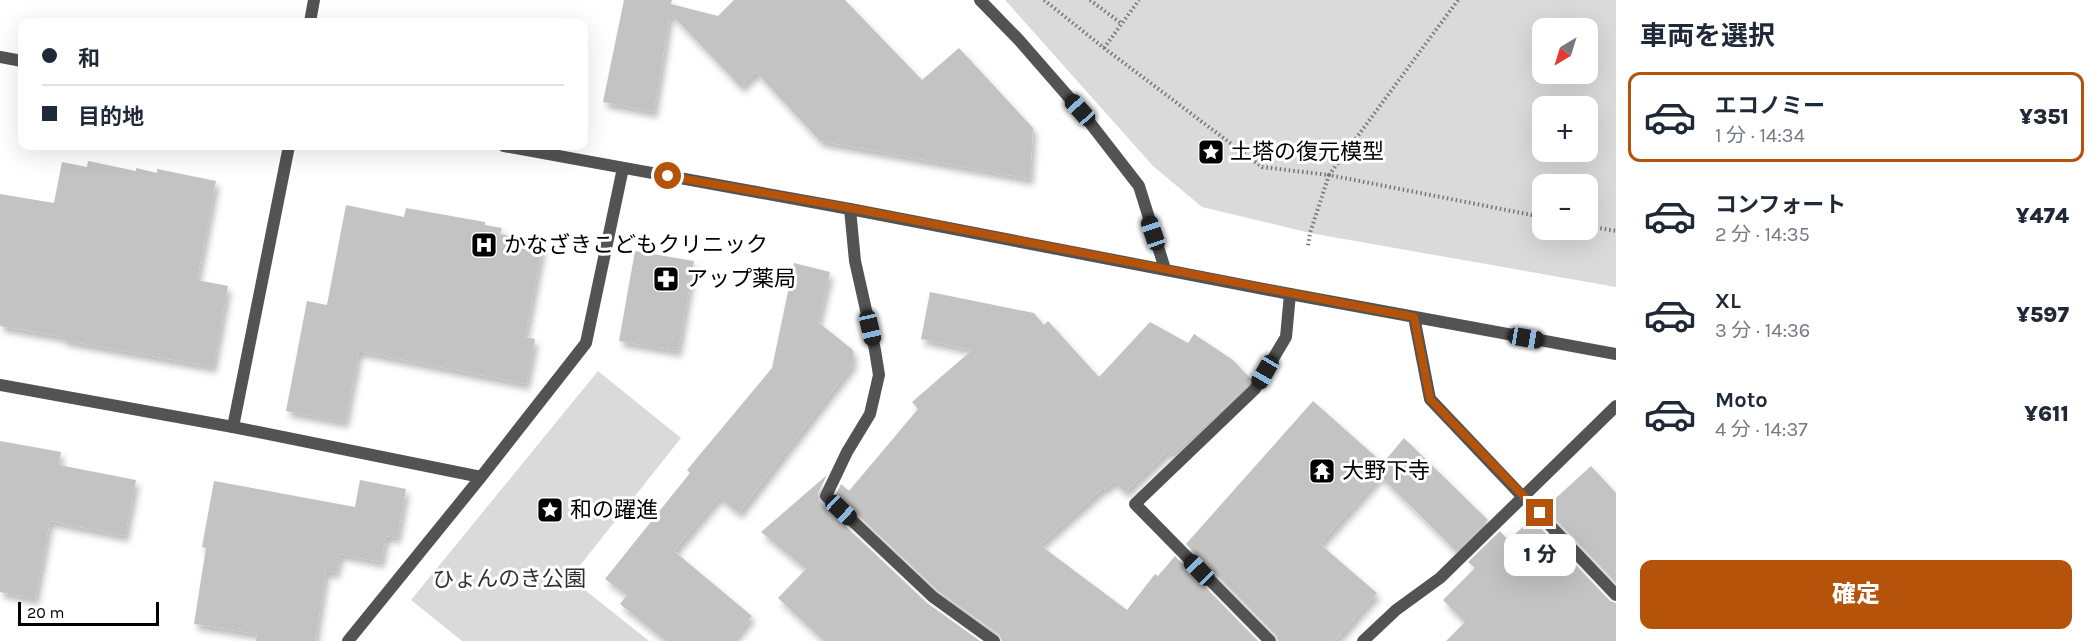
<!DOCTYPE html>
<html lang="ja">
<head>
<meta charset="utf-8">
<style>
	:root { --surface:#fff; --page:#f6f6f7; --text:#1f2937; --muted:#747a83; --line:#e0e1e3; --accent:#b45309 }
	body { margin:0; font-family:Karla,"Noto Sans JP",sans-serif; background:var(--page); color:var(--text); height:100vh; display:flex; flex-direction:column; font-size:22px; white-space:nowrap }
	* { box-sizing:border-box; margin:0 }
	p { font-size:20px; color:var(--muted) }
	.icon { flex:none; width:33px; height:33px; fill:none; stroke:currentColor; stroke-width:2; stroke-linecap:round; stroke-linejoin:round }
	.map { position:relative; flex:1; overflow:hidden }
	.panel { display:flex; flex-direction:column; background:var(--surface); width:480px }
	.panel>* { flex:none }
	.banner { position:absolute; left:18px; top:18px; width:570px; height:132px; border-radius:12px; box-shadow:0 6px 24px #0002; display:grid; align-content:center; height:132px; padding:0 24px; background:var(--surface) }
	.needle { width:39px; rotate:218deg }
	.buttons { position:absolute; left:1532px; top:18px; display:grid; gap:12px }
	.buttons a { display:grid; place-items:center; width:66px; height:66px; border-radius:12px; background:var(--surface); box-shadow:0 6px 24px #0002; font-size:30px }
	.scale { position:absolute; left:18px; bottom:15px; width:141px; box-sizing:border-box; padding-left:6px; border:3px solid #000; border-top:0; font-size:16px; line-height:21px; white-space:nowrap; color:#000; -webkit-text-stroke:4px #fff; paint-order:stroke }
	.end { position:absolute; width:27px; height:27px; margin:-14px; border:8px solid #b45309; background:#fff; box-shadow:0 0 0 3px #fff }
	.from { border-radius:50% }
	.bubble { position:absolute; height:42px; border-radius:12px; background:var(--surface); box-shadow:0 6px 24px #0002; font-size:20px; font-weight:800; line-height:42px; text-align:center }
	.car { position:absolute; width:18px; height:36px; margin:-18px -9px; border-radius:8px; box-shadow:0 0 4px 2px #0007; background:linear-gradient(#222 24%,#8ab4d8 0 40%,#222 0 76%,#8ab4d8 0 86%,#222 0) }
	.banner b { display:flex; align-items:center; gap:21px; height:57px; font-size:22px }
	.banner b+b { border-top:2px solid var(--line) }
	.banner i { width:15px; height:15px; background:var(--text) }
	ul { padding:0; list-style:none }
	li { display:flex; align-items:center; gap:18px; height:90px; margin:0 12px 9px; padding:0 12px; border:3px solid transparent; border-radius:12px }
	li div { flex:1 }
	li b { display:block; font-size:22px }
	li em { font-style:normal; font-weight:800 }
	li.active { border-color:var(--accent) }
	li>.icon { width:54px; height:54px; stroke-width:1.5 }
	h2 { padding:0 24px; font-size:27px; line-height:72px }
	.action { display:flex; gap:12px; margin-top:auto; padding:12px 24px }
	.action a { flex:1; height:69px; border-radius:12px; background:var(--accent); color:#fff; font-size:24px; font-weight:800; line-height:69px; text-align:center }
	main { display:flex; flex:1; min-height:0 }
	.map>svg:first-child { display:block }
</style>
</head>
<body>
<main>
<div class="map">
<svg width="1616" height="641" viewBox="0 0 1616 641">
	<defs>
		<filter id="shadow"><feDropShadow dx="3.5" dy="6" stdDeviation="3" flood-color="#0004"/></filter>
	</defs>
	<rect width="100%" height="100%" fill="#fff"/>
	<path fill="#dadada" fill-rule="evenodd" d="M 1005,0 L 1616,0 L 1616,287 L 1310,233 L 1202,207 L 1153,166 ZM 1542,28 L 1587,28 L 1587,74 L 1542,74 ZM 1542,106 L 1587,106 L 1587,152 L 1542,152 ZM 1542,184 L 1587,184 L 1587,230 L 1542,230 Z
		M 598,371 L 681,438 L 570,578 L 649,641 L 462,641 L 411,600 Z"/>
	<path fill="#c3c3c3" filter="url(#shadow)" d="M 624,0 L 672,0 L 671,4 L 718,16 L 734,0 L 845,0 L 922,80 L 959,48 L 1033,128 L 1030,179 L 820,141 L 756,72 L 741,87 L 670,13 L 654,112 L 603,102 Z
		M 88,161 L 136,171 L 136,168 L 157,173 L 157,169 L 216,181 L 197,280 L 228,286 L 213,367 L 63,340 L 63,337 L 0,326 L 0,194 L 54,203 L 62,162 L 87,167 Z
		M 346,205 L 404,217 L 406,208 L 485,222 L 485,225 L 502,228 L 500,234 L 543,243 L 525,337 L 535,339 L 526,384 L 359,351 L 345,422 L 286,411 L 307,301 L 327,305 Z
		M 635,251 L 694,261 L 678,351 L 619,341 Z
		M 794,263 L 830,272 L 818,322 L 853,350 L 853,364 L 739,513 L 719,497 L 674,551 L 752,616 L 732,641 L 666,641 L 620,604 L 627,595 L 605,579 L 690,473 L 687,470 L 772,368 Z
		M 930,292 L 1034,313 L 1044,325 L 1048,321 L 1099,377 L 1150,322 L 1188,343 L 1194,334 L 1233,360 L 1251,379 L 1229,403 L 1172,454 L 1168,451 L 1125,492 L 1114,481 L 1105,489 L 1104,487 L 1040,545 L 1127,610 L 1155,574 L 1158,576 L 1175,556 L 1258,641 L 1002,641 L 999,634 L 938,591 L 836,494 L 841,484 L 849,491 L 918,409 L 912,402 L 972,350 L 921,339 Z
		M 1313,401 L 1383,463 L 1404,438 L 1488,520 L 1456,551 L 1380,476 L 1320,544 L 1377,593 L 1335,641 L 1278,641 L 1276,635 L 1186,544 Z
		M 0,441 L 61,452 L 59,465 L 136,480 L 125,536 L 50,521 L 35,599 L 0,592 Z
		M 1591,466 L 1616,493 L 1616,583 L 1545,508 Z
		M 827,475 L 818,493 L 820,502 L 927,603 L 980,641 L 824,641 L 778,598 L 806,569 L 761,532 Z
		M 360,480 L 406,489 L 397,538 L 386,536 L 381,562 L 340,554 L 336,573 L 326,571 L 315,641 L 256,641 L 257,634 L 194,624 L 206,548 L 202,547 L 214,481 L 355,507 Z
		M 1532,519 L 1610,601 L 1616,603 L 1616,641 L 1446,641 L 1465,622 L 1443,600 L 1475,568 L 1468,562 L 1500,531 L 1508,540 Z"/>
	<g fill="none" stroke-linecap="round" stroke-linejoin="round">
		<path stroke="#757575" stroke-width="4" stroke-dasharray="1.5 3" stroke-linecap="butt" d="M 1044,0 L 1104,48 L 1262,167 L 1329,175 L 1310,233 L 1308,246
			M 1090,0 L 1122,24
			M 1458,0 L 1329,175 L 1542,217
			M 1104,48 L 1139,0
			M 1587,226 L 1616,231"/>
		<path stroke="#535353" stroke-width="12" d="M 850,209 L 855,261 L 875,350 L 879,375 L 870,414 L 847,452 L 826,496 L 933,597 L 994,641
			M 1270,641 L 1135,504 L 1255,389 L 1286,337 L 1290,294"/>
		<path stroke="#535353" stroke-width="12" d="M 0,385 L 233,427 L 481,477
			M 348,641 L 481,477 L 586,343 L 623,168
			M 1363,641 L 1396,610 L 1440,578 L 1616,406"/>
		<path stroke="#535353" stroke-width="12" d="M 980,0 L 1018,39 L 1080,110 L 1139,186 L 1165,269
			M 310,22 L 314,0
			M 0,57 L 22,61
			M 504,146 L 850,209 L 1290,294 L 1616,354
			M 1414,317 L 1430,399 L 1616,595
			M 233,427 L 289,146"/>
	</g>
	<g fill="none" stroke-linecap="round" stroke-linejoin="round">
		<path stroke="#b45309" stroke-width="8" d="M 668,176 L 850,208 L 1414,317 L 1430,399 L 1540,513"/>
	</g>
	<defs>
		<symbol id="sight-square" viewBox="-11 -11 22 22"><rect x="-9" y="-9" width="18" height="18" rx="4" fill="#000" stroke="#fff"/><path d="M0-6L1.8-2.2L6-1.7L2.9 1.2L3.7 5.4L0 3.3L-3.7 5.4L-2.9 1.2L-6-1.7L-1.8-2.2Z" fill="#fff"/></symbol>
		<symbol id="hospital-square" viewBox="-11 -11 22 22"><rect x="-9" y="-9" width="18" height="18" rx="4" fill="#000" stroke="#fff"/><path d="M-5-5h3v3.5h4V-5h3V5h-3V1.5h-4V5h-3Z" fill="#fff"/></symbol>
		<symbol id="pharmacy-square" viewBox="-11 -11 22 22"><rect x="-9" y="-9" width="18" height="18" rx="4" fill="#000" stroke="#fff"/><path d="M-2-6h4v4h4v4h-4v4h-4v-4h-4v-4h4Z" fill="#fff"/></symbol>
		<symbol id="temple-square" viewBox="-11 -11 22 22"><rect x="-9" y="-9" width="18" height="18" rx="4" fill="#000" stroke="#fff"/><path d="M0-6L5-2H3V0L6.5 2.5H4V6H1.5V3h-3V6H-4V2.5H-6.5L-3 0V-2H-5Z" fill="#fff"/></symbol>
	</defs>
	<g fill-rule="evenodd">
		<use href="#sight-square" x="1196" y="137" width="30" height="30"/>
		<use href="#hospital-square" x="469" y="230" width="30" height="30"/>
		<use href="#pharmacy-square" x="651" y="264" width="30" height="30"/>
		<use href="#temple-square" x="1307" y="456" width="30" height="30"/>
		<use href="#sight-square" x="535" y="495" width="30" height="30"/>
	</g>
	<g text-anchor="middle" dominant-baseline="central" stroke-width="6" stroke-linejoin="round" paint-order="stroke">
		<g font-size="22" fill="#000" stroke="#fff" text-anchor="start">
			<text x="1230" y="152">土塔の復元模型</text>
			<text x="504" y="245">かなざきこどもクリニック</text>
			<text x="686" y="279">アップ薬局</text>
			<text x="1342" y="471">大野下寺</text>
			<text x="570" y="510">和の躍進</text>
		</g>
		<g font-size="22" fill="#313131" stroke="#fff">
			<text x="509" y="579">ひょんのき公園</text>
		</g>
	</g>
</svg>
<div class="buttons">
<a><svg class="needle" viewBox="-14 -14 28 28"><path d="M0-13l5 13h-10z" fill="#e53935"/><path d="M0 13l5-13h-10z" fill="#747a83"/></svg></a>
<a>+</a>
<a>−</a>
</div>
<div class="scale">20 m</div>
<i class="end from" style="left:668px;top:176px"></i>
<i class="end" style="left:1540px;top:513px"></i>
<div class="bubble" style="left:1504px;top:534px;width:72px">1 分</div>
<i class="car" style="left:1080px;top:110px;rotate:318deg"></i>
<i class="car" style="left:1153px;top:233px;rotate:341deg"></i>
<i class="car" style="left:870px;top:328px;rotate:167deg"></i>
<i class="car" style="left:1526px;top:338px;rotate:100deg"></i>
<i class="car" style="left:1265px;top:372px;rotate:210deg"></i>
<i class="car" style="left:841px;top:510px;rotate:133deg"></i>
<i class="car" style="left:1199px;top:570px;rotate:316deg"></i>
<div class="banner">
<b><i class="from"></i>和</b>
<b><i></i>目的地</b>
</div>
</div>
<section class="panel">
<h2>車両を選択</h2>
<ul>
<li class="active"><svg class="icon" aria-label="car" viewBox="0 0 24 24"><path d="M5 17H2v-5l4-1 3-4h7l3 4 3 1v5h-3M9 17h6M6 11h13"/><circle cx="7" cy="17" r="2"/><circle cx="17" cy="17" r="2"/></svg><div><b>エコノミー</b><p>1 分 · 14:34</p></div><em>¥351</em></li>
<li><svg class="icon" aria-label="car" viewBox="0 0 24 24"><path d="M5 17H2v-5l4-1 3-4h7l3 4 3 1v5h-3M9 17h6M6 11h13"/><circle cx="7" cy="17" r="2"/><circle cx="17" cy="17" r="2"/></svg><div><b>コンフォート</b><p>2 分 · 14:35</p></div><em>¥474</em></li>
<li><svg class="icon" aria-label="car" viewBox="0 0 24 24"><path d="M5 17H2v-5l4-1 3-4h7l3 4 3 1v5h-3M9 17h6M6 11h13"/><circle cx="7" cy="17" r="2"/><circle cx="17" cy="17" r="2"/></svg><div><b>XL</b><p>3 分 · 14:36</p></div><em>¥597</em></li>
<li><svg class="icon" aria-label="car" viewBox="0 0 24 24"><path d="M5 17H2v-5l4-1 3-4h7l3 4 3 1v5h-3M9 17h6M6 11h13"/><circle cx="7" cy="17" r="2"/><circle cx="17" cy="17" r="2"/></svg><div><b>Moto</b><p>4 分 · 14:37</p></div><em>¥611</em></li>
</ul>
<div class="action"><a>確定</a></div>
</section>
</main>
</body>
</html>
